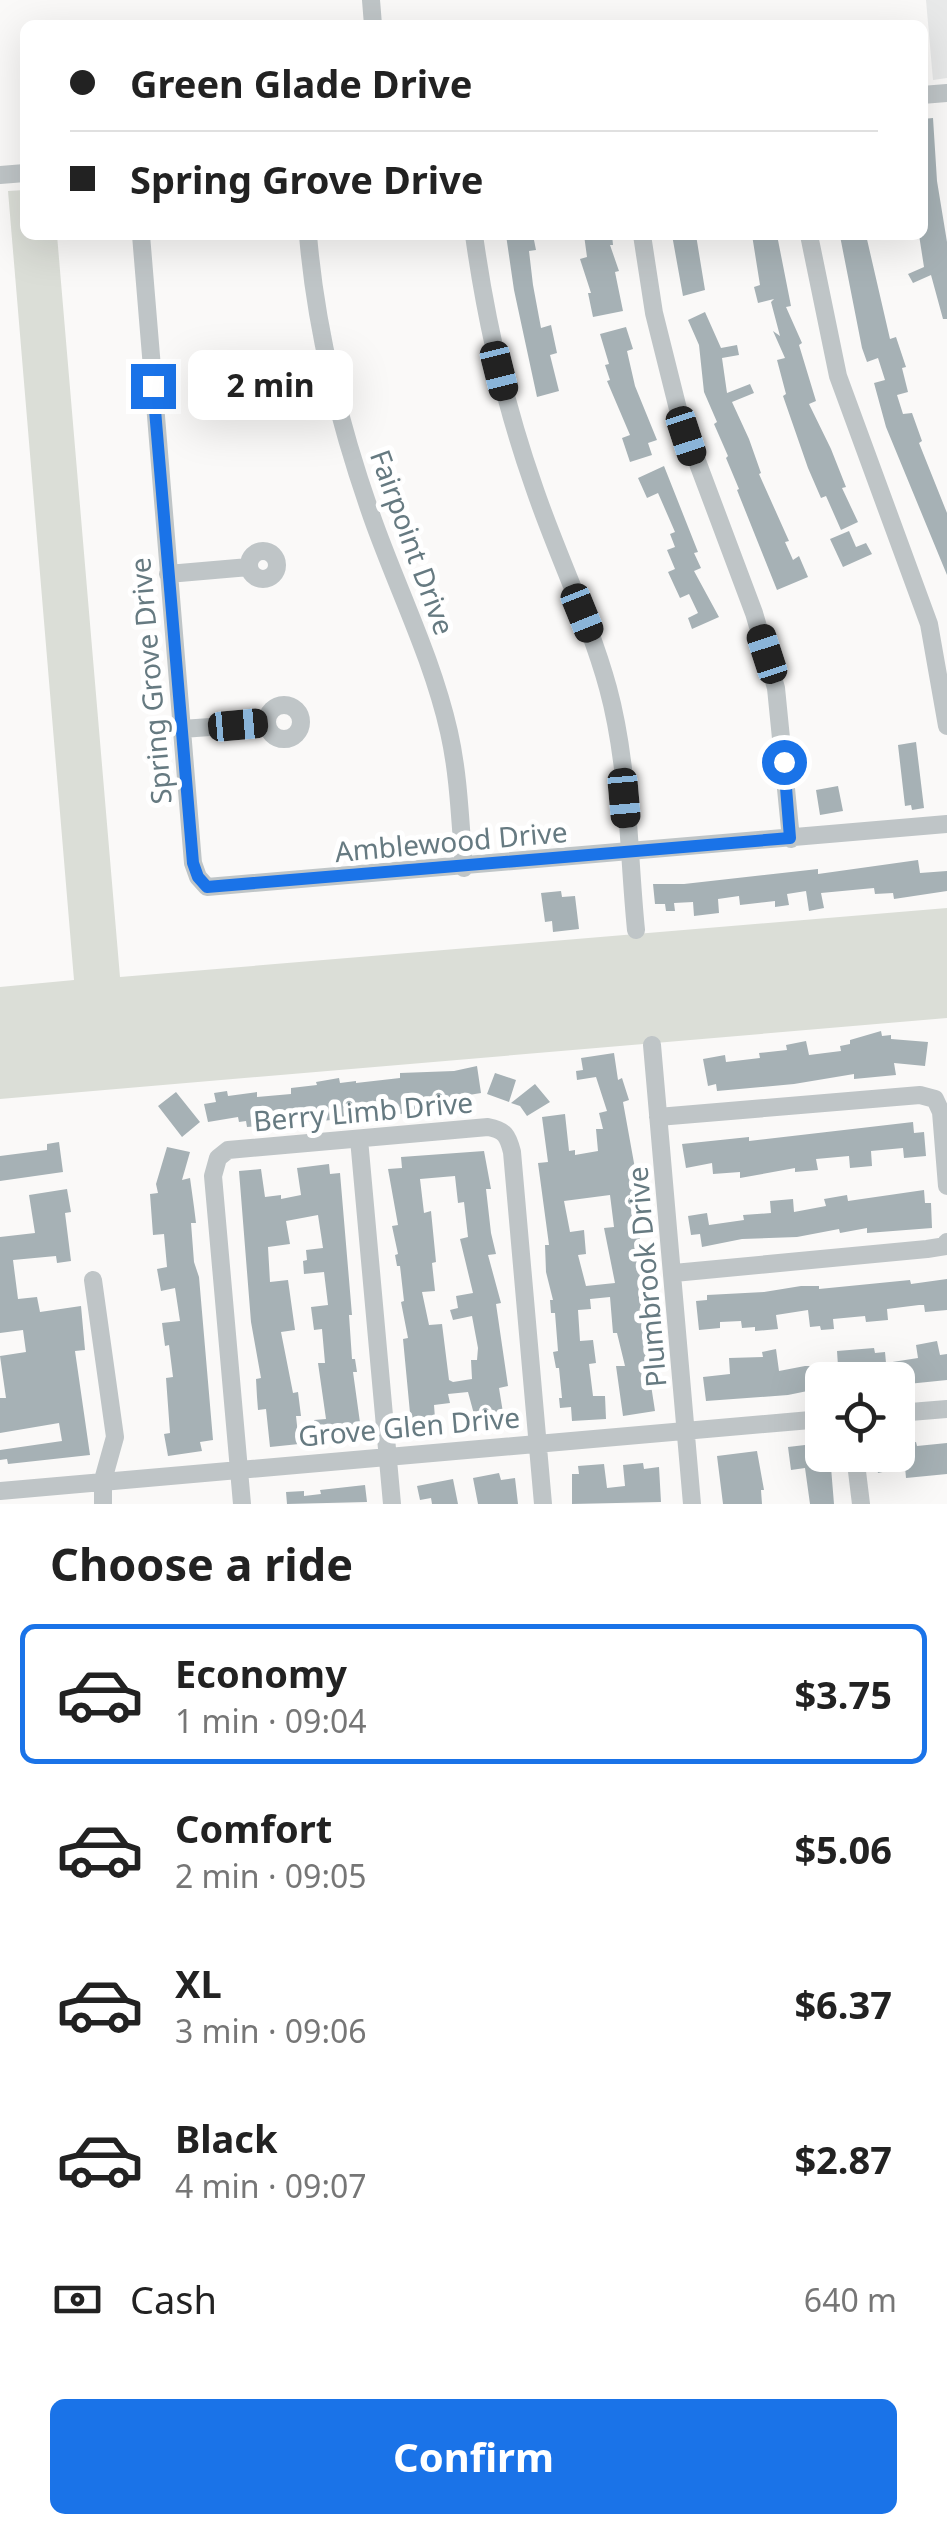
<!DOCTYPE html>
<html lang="en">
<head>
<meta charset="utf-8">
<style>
	:root { --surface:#fff; --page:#f6f6f6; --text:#222; --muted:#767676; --line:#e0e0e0; --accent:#1a73e8 }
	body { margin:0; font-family:"Noto Sans",sans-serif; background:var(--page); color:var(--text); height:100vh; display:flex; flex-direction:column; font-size:38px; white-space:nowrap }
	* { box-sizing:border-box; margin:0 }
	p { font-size:32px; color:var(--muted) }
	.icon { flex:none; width:55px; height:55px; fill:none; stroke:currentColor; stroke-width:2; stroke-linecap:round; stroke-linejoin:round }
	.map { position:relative; height:1504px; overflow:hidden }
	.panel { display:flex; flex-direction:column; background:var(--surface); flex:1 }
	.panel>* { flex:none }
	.banner { position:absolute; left:20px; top:20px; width:908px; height:220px; border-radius:15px; box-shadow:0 10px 40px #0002; display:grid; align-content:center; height:220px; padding:0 50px; background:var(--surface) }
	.controls { position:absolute; left:805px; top:1362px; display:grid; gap:20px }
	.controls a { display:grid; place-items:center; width:110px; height:110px; border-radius:15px; background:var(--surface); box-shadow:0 10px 40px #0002; font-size:50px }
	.end { position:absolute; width:45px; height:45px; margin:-22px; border:12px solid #1a73e8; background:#fff; box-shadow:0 0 0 5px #fff }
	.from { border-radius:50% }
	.bubble { position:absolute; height:70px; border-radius:15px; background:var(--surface); box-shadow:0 10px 40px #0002; font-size:32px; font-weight:700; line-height:70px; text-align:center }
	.car { position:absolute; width:30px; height:60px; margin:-30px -15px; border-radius:12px; box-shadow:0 0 8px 2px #0007; background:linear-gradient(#222 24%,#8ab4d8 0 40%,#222 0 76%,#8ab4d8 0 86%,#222 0) }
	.banner b { display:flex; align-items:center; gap:35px; height:95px; font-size:38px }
	.banner b+b { border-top:2px solid var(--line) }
	.banner i { width:25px; height:25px; background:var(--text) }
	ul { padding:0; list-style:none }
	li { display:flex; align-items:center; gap:30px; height:140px; margin:0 20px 15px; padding:0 30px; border:5px solid transparent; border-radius:15px }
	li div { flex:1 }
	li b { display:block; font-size:38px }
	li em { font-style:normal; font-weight:700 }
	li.selected { border-color:var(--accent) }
	li>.icon { width:90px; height:90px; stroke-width:1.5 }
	h2 { padding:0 50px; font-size:45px; line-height:120px }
	.pay { display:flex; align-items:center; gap:25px; height:110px; padding:0 50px; font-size:38px }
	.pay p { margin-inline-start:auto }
	.action { display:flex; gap:20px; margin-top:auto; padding:20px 50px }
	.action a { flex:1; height:115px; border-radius:15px; background:var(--accent); color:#fff; font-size:40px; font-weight:700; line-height:115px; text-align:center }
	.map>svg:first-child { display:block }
</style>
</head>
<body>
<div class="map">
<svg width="947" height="1504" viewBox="0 0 947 1504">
	<rect width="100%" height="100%" fill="#faf9f8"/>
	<path fill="#e8e9e9" d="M 926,0 L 947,0 L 947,78 L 933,80 Z"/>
	<path fill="#dbded7" d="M 25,190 L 25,235 L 57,235 L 120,977 L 947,908 L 947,1018 L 0,1099 L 0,987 L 74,980 L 8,191 Z"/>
	<path fill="#a6b1b5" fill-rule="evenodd" d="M 933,118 L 937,181 L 947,242 L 947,319 L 943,319 L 931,275 L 913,283 L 908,274 L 924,267 L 919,235 L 922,235 L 922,119 Z
		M 506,235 L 533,235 L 536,250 L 529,251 L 533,285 L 541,328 L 551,325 L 557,353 L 550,355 L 559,391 L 537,397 L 514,290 Z
		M 584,235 L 612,235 L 613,245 L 610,245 L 619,271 L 615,272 L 623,311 L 593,317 L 588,293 L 591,293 L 580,259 L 587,257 Z
		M 672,235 L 696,235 L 705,290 L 683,296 Z
		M 752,235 L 777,235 L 791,306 L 786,307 L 802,343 L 799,345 L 816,401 L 809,404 L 831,449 L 846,487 L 842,488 L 858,522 L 841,530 L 826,496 L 821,498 L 808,468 L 783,396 L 786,394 L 777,360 L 785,358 L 773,331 L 780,336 L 771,302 L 774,299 L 758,303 L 754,287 L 760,285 Z
		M 866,235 L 890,339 L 896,337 L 906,367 L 902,368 L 908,392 L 897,395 L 903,414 L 912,413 L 922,441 L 919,443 L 947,513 L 947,575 L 886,427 L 874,383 L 885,380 L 878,358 L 867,362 L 862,348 L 840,236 Z
		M 705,312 L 721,348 L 737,345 L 739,355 L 722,358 L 727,393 L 750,384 L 754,393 L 732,402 L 749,439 L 761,473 L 759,474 L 789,541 L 785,542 L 793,560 L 799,556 L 808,577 L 777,590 L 737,490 L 739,489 L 726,458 L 728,456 L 714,424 L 717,422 L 704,392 L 699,345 L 688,320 Z
		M 626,327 L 633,349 L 627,351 L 635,386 L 657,440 L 648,443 L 652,455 L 630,462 L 622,438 L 630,435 L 607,381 L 610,380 L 605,365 L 609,364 L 600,334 Z
		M 664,466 L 698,552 L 694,553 L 701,568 L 694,571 L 719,617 L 692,629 L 688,618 L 698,613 L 689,594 L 680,598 L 668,572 L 675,569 L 667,550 L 675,547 L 670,534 L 675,532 L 658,493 L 647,498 L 638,478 Z
		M 849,531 L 856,547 L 866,543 L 872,554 L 843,567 L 830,539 Z
		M 916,742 L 924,808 L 912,810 L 911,805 L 905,806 L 898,745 Z
		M 838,786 L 843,811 L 820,815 L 816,790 Z
		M 918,860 L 920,873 L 947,871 L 947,891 L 894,899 L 893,893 L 875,894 L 874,888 L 821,893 L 824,908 L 809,911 L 806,891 L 787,894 L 789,905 L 775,907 L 775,901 L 740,905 L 739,896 L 718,899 L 719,913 L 694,916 L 693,902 L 674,903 L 675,911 L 666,911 L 665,904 L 655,904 L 653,884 L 684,884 L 818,869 L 818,874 Z
		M 561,891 L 562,897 L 575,896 L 579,929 L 553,932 L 552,921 L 545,922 L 541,893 Z
		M 881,1031 L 882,1036 L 891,1035 L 891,1039 L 928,1042 L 925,1066 L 894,1063 L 896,1075 L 854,1079 L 854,1074 L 794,1084 L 717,1091 L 716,1084 L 708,1086 L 703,1059 L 725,1055 L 726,1062 L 760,1058 L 759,1053 L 787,1050 L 786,1045 L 806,1041 L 809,1055 L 841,1051 L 840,1046 L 850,1044 L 850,1040 Z
		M 614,1053 L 618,1080 L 622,1078 L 629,1100 L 623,1102 L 634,1163 L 646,1320 L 641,1320 L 655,1411 L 623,1416 L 616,1366 L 625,1366 L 617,1333 L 613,1333 L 610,1297 L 590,1299 L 591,1309 L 578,1310 L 580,1341 L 593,1340 L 596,1363 L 589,1364 L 593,1396 L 605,1396 L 606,1419 L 572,1421 L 571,1407 L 560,1408 L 559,1398 L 562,1398 L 559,1368 L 556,1368 L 553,1352 L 558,1351 L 555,1313 L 551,1313 L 550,1300 L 553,1300 L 546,1272 L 545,1245 L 549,1245 L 538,1163 L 548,1162 L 542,1117 L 565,1114 L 569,1151 L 575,1150 L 575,1155 L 598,1151 L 596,1129 L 603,1129 L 599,1113 L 607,1111 L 596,1077 L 577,1080 L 576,1071 L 583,1070 L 581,1058 ZM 610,1195 L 614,1227 L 604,1228 L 615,1283 L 586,1286 L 578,1255 L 586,1254 L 584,1230 L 570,1232 L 564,1201 Z
		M 477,1066 L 481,1093 L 469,1095 L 471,1106 L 454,1109 L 377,1116 L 376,1111 L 332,1120 L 247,1127 L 246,1121 L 239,1122 L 238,1117 L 208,1122 L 204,1104 L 216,1102 L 214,1093 L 227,1091 L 228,1096 L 257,1092 L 257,1097 L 291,1094 L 291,1088 L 317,1085 L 316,1082 L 339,1078 L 340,1083 L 356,1081 L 356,1083 L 400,1078 L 400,1073 L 454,1071 Z
		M 495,1073 L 516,1080 L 509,1102 L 487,1094 Z
		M 535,1084 L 550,1102 L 527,1116 L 520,1106 L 511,1103 Z
		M 176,1092 L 200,1122 L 182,1137 L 158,1106 Z
		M 913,1122 L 914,1133 L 924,1132 L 926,1156 L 904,1158 L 903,1148 L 871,1151 L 872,1166 L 850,1168 L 849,1156 L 816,1159 L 818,1170 L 795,1172 L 795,1168 L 740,1178 L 740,1172 L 713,1174 L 712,1163 L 686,1168 L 682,1144 L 749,1137 L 749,1141 Z
		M 59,1142 L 63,1172 L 0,1181 L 0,1156 L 47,1150 L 47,1144 Z
		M 167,1147 L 190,1152 L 182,1180 L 190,1178 L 194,1207 L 196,1223 L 191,1223 L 194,1262 L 199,1277 L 213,1440 L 200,1442 L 202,1451 L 168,1456 L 164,1434 L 170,1433 L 166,1378 L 173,1377 L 169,1345 L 165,1346 L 162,1323 L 180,1321 L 175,1288 L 161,1291 L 157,1269 L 167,1267 L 164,1234 L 153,1235 L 150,1194 L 158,1193 L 156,1184 Z
		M 484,1151 L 491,1189 L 486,1189 L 491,1233 L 496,1254 L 488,1255 L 501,1303 L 496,1304 L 508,1386 L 499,1388 L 505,1425 L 478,1429 L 468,1392 L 448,1394 L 450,1403 L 434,1405 L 436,1432 L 412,1434 L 403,1339 L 408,1338 L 401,1302 L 404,1301 L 400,1266 L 397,1266 L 395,1255 L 398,1254 L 392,1226 L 398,1225 L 388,1169 L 402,1168 L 401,1157 ZM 455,1176 L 458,1203 L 464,1202 L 468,1237 L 460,1239 L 473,1293 L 456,1296 L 458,1308 L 450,1310 L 453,1320 L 472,1316 L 478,1348 L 477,1360 L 471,1360 L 472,1379 L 453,1382 L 449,1380 L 442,1324 L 429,1325 L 422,1292 L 435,1291 L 432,1263 L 436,1262 L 431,1211 L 424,1213 L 420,1179 Z
		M 329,1164 L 330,1174 L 340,1173 L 352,1315 L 349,1315 L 352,1359 L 355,1359 L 357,1372 L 353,1372 L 362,1437 L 316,1442 L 314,1420 L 326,1419 L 318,1363 L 325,1363 L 322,1329 L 314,1330 L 311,1307 L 328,1305 L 324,1272 L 304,1274 L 303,1261 L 307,1260 L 306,1250 L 323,1248 L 318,1215 L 286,1221 L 290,1244 L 268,1247 L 270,1282 L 288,1280 L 295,1330 L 281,1332 L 293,1393 L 298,1392 L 301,1416 L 296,1416 L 299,1444 L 270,1447 L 266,1409 L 258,1410 L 257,1397 L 256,1379 L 261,1378 L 251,1322 L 239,1171 L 261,1169 L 265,1197 L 281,1195 L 281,1199 L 301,1195 L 297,1168 Z
		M 67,1189 L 71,1212 L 65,1213 L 71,1261 L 57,1263 L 56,1256 L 13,1260 L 18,1299 L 37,1297 L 40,1312 L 81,1306 L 85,1350 L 75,1351 L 90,1455 L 8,1464 L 7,1459 L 0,1460 L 0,1450 L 62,1441 L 59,1423 L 0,1433 L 0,1398 L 6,1398 L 0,1356 L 26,1352 L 23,1330 L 0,1333 L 0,1237 L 35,1233 L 29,1195 Z
		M 924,1190 L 925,1203 L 931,1203 L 932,1228 L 867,1233 L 867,1228 L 840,1233 L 839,1229 L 797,1237 L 742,1239 L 702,1247 L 700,1234 L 691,1235 L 688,1216 L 707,1213 L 709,1225 L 744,1220 L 743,1215 L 771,1213 L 770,1201 L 793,1199 L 794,1212 L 826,1206 L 824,1199 L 847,1195 L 848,1201 Z
		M 947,1279 L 947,1310 L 925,1312 L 924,1305 L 919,1305 L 887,1309 L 888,1320 L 866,1322 L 865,1316 L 833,1319 L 834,1329 L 821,1330 L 820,1326 L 810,1327 L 808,1310 L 776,1315 L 778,1329 L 755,1331 L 755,1327 L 742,1328 L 741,1321 L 720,1322 L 720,1328 L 699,1330 L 696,1301 L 707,1300 L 707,1295 L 764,1292 L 801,1286 L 819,1286 L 819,1289 L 910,1280 L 911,1284 Z
		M 937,1341 L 940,1355 L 947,1354 L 947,1380 L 898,1385 L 898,1380 L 822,1380 L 822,1388 L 788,1395 L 706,1401 L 703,1377 L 730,1374 L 729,1358 L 763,1357 L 762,1352 L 776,1349 L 779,1371 L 805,1366 L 838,1366 L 837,1351 L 874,1348 L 875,1353 L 885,1352 L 886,1363 L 918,1358 L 916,1345 Z
		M 916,1442 L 917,1446 L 947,1443 L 947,1474 L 906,1478 L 905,1467 L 878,1473 L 874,1455 L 898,1455 L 898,1444 Z
		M 822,1443 L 822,1455 L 830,1455 L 834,1504 L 810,1504 L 805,1468 L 791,1470 L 788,1447 Z
		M 757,1451 L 764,1490 L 761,1490 L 762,1504 L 723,1504 L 717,1456 Z
		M 643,1463 L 644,1469 L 659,1467 L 661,1502 L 572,1504 L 572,1474 L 579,1474 L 578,1466 L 604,1464 L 607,1488 L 625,1486 L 623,1465 Z
		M 499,1473 L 501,1480 L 515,1478 L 518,1504 L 478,1504 L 473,1478 Z
		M 453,1479 L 458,1504 L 432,1504 L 431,1498 L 420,1500 L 417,1486 Z
		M 365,1485 L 367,1502 L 287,1504 L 286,1492 L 304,1491 L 304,1496 L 321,1494 L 320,1490 Z"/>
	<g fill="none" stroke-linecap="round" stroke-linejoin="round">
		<path stroke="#bfc5c7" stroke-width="18" d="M 371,0 L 373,25
			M 922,95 L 947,93
			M 0,175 L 25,173
			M 141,235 L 193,863 L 198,877 L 207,887 L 947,824
			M 308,235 C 316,331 340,426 372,517 C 397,588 432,657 449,732 C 459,776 460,822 464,868
			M 474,235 C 486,321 505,405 534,487 C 557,555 589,619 608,688 C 629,765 628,850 636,930
			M 642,235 L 654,313 L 679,413 L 754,613 L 776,688 L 791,839
			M 809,235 L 838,376 L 929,624 L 947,726
			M249 565a14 14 0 1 1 28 0a14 14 0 1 1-28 0Z
			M 168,574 L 249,567
			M267 722a17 17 0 1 1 34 0a17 17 0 1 1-34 0Z
			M 182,729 L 266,723
			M 652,1045 L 692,1504
			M 658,1117 L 920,1095 L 935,1099 L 941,1112 L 947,1186
			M 359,1139 L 392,1504
			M 674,1273 L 927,1249 L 946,1246 L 947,1242
			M 93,1280 L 115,1437 L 103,1480 L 103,1504
			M 898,1413 L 947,1409
			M 855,1455 L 861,1504
			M 0,1491 L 822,1419
			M 242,1504 L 213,1176 L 218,1158 L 228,1150 L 488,1127 C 505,1130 508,1136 512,1152 L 543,1504"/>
	</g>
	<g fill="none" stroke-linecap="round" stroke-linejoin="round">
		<path stroke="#1a73e8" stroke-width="12" d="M 153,386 L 193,863 L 198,877 L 207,887 L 790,838 L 784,762"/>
	</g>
	<g text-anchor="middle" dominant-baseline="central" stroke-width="10" stroke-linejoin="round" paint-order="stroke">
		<g font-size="28" fill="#667a81" stroke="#fff">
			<text transform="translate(413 542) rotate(70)">Fairpoint Drive</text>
			<text transform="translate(150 681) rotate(-95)">Spring Grove Drive</text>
			<text transform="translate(451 841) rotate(-5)">Amblewood Drive</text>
			<text transform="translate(363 1111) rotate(-5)">Berry Limb Drive</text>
			<text transform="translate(646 1277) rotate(-95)">Plumbrook Drive</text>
			<text transform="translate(409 1426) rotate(-5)">Grove Glen Drive</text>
		</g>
	</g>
</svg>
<div class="controls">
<a><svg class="icon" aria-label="locate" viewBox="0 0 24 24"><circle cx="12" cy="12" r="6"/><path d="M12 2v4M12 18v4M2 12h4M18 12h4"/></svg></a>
</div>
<i class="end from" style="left:784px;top:762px"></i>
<i class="end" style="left:153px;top:386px"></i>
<div class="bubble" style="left:188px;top:350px;width:165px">2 min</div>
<i class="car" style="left:499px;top:371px;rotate:166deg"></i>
<i class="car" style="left:686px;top:436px;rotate:162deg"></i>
<i class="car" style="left:582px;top:613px;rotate:158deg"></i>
<i class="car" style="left:767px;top:654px;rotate:342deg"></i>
<i class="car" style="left:238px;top:725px;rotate:85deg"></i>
<i class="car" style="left:624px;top:798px;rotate:175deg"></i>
<div class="banner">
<b><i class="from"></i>Green Glade Drive</b>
<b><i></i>Spring Grove Drive</b>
</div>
</div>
<section class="panel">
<h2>Choose a ride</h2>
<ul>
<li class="selected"><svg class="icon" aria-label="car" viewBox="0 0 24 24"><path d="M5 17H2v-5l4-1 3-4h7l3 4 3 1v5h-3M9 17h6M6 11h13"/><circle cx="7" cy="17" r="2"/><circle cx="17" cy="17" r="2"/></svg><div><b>Economy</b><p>1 min · 09:04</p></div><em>$3.75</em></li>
<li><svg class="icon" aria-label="car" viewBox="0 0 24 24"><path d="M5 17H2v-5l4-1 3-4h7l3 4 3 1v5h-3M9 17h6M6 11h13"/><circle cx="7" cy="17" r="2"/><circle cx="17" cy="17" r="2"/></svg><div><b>Comfort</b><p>2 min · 09:05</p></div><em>$5.06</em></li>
<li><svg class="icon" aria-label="car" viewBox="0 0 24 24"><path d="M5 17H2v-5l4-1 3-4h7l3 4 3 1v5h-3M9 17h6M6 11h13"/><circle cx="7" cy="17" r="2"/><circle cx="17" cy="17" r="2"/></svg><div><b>XL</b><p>3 min · 09:06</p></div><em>$6.37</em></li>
<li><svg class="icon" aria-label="car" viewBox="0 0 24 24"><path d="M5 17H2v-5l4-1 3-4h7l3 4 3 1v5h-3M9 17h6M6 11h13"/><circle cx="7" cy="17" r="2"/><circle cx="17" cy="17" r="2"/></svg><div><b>Black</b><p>4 min · 09:07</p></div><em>$2.87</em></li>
</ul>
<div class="pay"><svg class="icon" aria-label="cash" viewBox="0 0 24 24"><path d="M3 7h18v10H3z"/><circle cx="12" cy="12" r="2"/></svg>Cash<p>640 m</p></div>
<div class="action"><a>Confirm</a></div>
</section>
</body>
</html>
